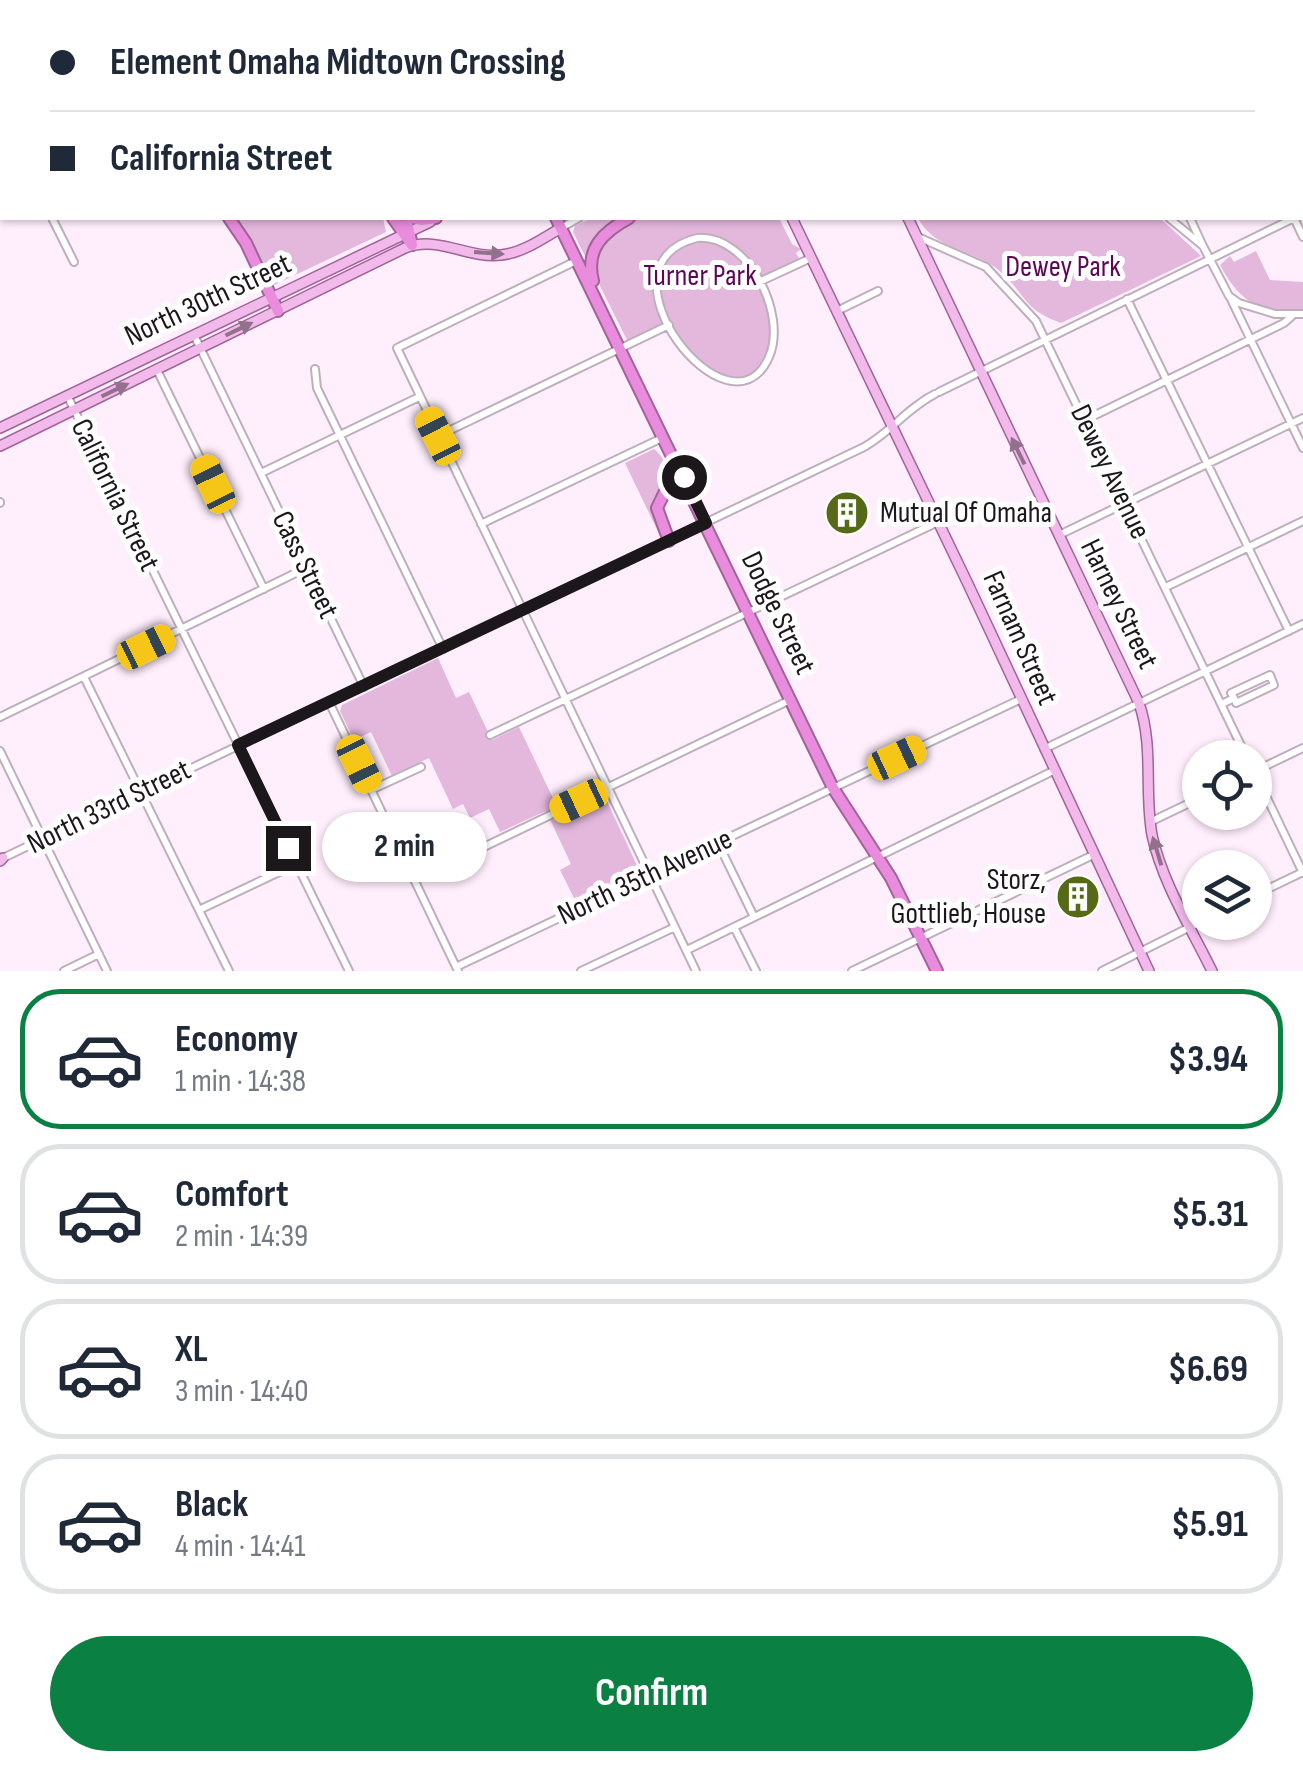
<!DOCTYPE html>
<html lang="en">
<head>
<meta charset="utf-8">
<style>
	:root { --surface:#fff; --page:#f2f2f3; --text:#1f2937; --muted:#747a83; --line:#e0e1e3; --accent:#0b8043 }
	body { margin:0; font-family:"Sofia Sans Condensed",sans-serif; background:var(--page); color:var(--text); height:100vh; display:flex; flex-direction:column; font-size:38px; white-space:nowrap }
	* { box-sizing:border-box; margin:0 }
	p { font-size:32px; color:var(--muted) }
	.icon { flex:none; width:55px; height:55px; fill:none; stroke:currentColor; stroke-width:2; stroke-linecap:round; stroke-linejoin:round }
	.map { position:relative; height:971px; overflow:hidden }
	.side { display:flex; flex-direction:column; background:var(--surface); flex:1 }
	.side>* { flex:none }
	.hud { position:absolute; left:0px; top:0px; width:1305px; height:220px; box-shadow:0 2px 8px #0004; display:grid; align-content:center; height:220px; padding:0 50px; background:var(--surface) }
	.buttons { position:absolute; left:1182px; top:740px; display:grid; gap:20px }
	.buttons a { display:grid; place-items:center; width:90px; height:90px; border-radius:50%; background:var(--surface); box-shadow:0 2px 8px #0004; font-size:50px }
	.end { position:absolute; width:45px; height:45px; margin:-22px; border:12px solid #1c171b; background:#fff; box-shadow:0 0 0 5px #fff }
	.from { border-radius:50% }
	.bubble { position:absolute; height:70px; border-radius:35px; background:var(--surface); box-shadow:0 2px 8px #0004; font-size:32px; font-weight:700; line-height:70px; text-align:center }
	.car { position:absolute; width:30px; height:60px; margin:-30px -15px; border-radius:12px; box-shadow:0 0 8px 2px #0007; background:linear-gradient(#f5c518 24%,#345 0 40%,#f5c518 0 76%,#345 0 86%,#f5c518 0) }
	.hud b { display:flex; align-items:center; gap:35px; height:95px; font-size:38px }
	.hud b+b { border-top:2px solid var(--line) }
	.hud i { width:25px; height:25px; background:var(--text) }
	ul { padding:18px 0 0; list-style:none }
	li { display:flex; align-items:center; gap:30px; height:140px; margin:0 20px 15px; padding:0 30px; border:5px solid var(--line); border-radius:40px }
	li div { flex:1 }
	li b { display:block; font-size:38px }
	li em { font-style:normal; font-weight:700 }
	li.selected { border-color:var(--accent) }
	li>.icon { width:90px; height:90px; stroke-width:1.5 }
	.cta { display:flex; gap:20px; margin-top:auto; padding:20px 50px }
	.cta a { flex:1; height:115px; border-radius:60px; background:var(--accent); color:#fff; font-size:40px; font-weight:700; line-height:115px; text-align:center }
	.map>svg:first-child { display:block }
</style>
</head>
<body>
<div class="map">
<svg width="1303" height="971" viewBox="0 0 1303 971">
	<rect width="100%" height="100%" fill="#ffeefc"/>
	<path fill="#e4b8dd" d="M 234,218 L 383,218 L 386,232 L 272,286 Z
		M 591,218 L 779,218 L 792,244 L 801,249 L 796,253 L 801,262 L 759,282 L 772,329 L 771,349 L 750,377 C 700,386 695,361 669,326 L 629,344 L 573,232 L 575,226 Z
		M 918,218 L 1160,218 L 1201,256 L 1061,323 C 1020,309 1025,290 996,268 C 970,249 934,249 918,218 Z
		M 1256,251 L 1270,280 L 1303,282 L 1303,309 C 1261,316 1240,302 1220,265 L 1230,256 L 1234,262 Z
		M 654,449 C 682,473 653,486 654,510 C 654,519 659,527 662,534 L 660,536 L 625,463 Z
		M 438,658 L 456,698 L 469,692 L 492,740 L 519,727 L 561,815 L 604,795 L 641,874 L 577,904 L 560,870 L 571,864 L 546,811 L 500,832 L 489,809 L 470,818 L 463,804 L 453,809 L 429,758 L 392,776 L 371,732 L 354,740 L 340,711 L 342,705 Z"/>
	<g fill="none" stroke-linecap="round" stroke-linejoin="round">
		<defs>
			<path id="minor" d="M 1084,0 L 1085,2
				M 755,2 L 760,0
				M 884,2 L 889,0
				M 1109,2 L 1114,0
				M 1302,115 L 1303,114
				M 0,181 L 2,182
				M 1302,214 L 1303,213
				M 52,218 L 74,262
				M 1169,218 L 1203,246 L 1229,296 L 1239,303 L 1275,314 L 1303,314
				M 1190,218 L 1202,244
				M 1294,218 L 1303,237
				M 561,228 L 579,218
				M 918,237 L 986,267 L 1036,321 L 1247,758
				M 697,238 C 748,234 788,314 769,357 C 730,446 588,265 697,238 Z
				M 578,260 L 397,348 L 696,971
				M 759,282 L 811,258
				M 1230,297 L 1303,448
				M 1127,299 L 1289,631
				M 837,311 L 878,291
				M 194,335 L 364,687
				M 315,369 L 317,388 L 443,649
				M 157,370 L 264,589
				M 939,392 L 1294,218
				M 67,395 L 349,971
				M 1085,420 L 1284,323 L 1292,316
				M 438,436 L 669,325
				M 261,473 L 419,397
				M 0,502 L 0,503
				M 481,524 L 664,437
				M 1059,535 L 1303,418
				M 1166,587 L 1303,521
				M 84,677 L 229,971
				M 329,702 L 458,971
				M 1222,704 L 1234,698 L 1236,703 L 1274,685 L 1270,675 L 1231,693 L 1234,698
				M 0,717 L 306,568
				M 490,735 L 938,522
				M 1044,749 L 1303,624
				M 0,751 L 107,971
				M 1255,771 L 1303,748
				M 1255,773 L 1303,873
				M 371,790 L 421,767
				M 1150,822 L 1200,798
				M 718,843 L 754,917
				M 3,858 L 862,448 C 889,434 907,408 935,394
				M 415,880 L 790,700
				M 1255,895 L 1303,872
				M 199,910 L 296,864
				M 734,927 L 756,971
				M 687,950 L 1053,771
				M 456,967 L 1021,699
				M 64,971 L 99,954
				M 581,971 L 675,927
				M 852,971 L 1093,855
				M 1102,971 L 1200,922"/>
			<path id="major" d="M 686,0 L 687,2
				M 803,0 L 805,2
				M 1289,0 L 1291,2
				M 1302,26 L 1303,27
				M 792,218 L 968,584 L 1149,971
				M 908,218 L 1139,703 C 1154,747 1144,791 1152,835 C 1162,882 1191,928 1212,971
				M 0,428 L 430,222
				M 0,446 L 405,248 C 439,235 467,259 501,255 C 523,253 543,238 561,228
				M 0,861 L 3,858"/>
			<path id="highway" d="M 41,0 L 43,2
				M 60,0 L 63,2
				M 565,0 L 566,2
				M 136,2 L 143,0
				M 385,2 L 390,0
				M 452,2 L 457,0
				M 476,2 L 480,0
				M 0,53 L 2,52
				M 0,118 L 2,116
				M 0,136 L 2,136
				M 0,144 L 2,143
				M 0,162 L 2,162
				M 229,218 L 246,243 L 278,311
				M 393,218 L 412,245
				M 406,218 L 412,245
				M 413,218 L 422,220 L 436,218
				M 556,218 L 833,788 L 891,878 L 937,971
				M 593,281 C 585,249 603,232 629,218
				M 669,541 L 657,508 L 671,479 L 672,459"/>
		</defs>
		<use href="#minor" stroke="#bfafbc" stroke-width="10"/>
		<use href="#major" stroke="#a16399" stroke-width="12"/>
		<use href="#highway" stroke="#a16399" stroke-width="14"/>
		<use href="#minor" stroke="#fff" stroke-width="6"/>
		<use href="#major" stroke="#f2baeb" stroke-width="9"/>
		<use href="#highway" stroke="#e98cdd" stroke-width="10"/>
		<defs>
			<path id="highway-bridge" d="M 107,2 L 108,0"/>
		</defs>
		<use href="#highway-bridge" stroke="#a16399" stroke-width="14" stroke-linecap="butt"/>
		<use href="#highway-bridge" stroke="#e98cdd" stroke-width="10"/>
	</g>
	<defs><path id="oneway-solid" d="M-6-.8H1V-3.2L6.5 0L1 3.2V.8H-6Z" transform="scale(2.5)"/></defs>
	<g fill="#92718d">
		<use href="#oneway-solid" transform="translate(489 253) rotate(4)"/>
		<use href="#oneway-solid" transform="translate(239 329) rotate(-26)"/>
		<use href="#oneway-solid" transform="translate(115 390) rotate(-26)"/>
		<use href="#oneway-solid" transform="translate(1018 451) rotate(-116)"/>
		<use href="#oneway-solid" transform="translate(1157 851) rotate(-107)"/>
	</g>
	<g fill="none" stroke-linecap="round" stroke-linejoin="round">
		<path stroke="#1c171b" stroke-width="12" d="M 288,848 L 238,745 L 706,523 L 684,477"/>
	</g>
	<defs>
		<symbol id="building-disc" viewBox="-11 -11 22 22"><circle r="9.5" fill="#566916" stroke="#fff"/><path d="M-4-6H4V6H1V3H-1V6H-4ZM-2.5-4.3h1.7v1.8h-1.7ZM.8-4.3h1.7v1.8H.8ZM-2.5-1h1.7V.8h-1.7ZM.8-1h1.7V.8H.8Z" fill="#fff"/></symbol>
	</defs>
	<g fill-rule="evenodd">
		<use href="#building-disc" x="822" y="488" width="50" height="50"/>
		<use href="#building-disc" x="1053" y="872" width="50" height="50"/>
	</g>
	<g text-anchor="middle" dominant-baseline="central" stroke-width="10" stroke-linejoin="round" paint-order="stroke">
		<g font-size="30" fill="#5d0657" stroke="#fff">
			<text x="1063" y="267">Dewey Park</text>
			<text x="700" y="276">Turner Park</text>
		</g>
		<g font-size="30" fill="#1c171b" stroke="#fff">
			<text transform="translate(208 300) rotate(-25)">North 30th Street</text>
			<text transform="translate(1110 472) rotate(64)">Dewey Avenue</text>
			<text transform="translate(115 495) rotate(64)">California Street</text>
			<text transform="translate(305 565) rotate(64)">Cass Street</text>
			<text transform="translate(1119 604) rotate(64)">Harney Street</text>
			<text transform="translate(778 613) rotate(64)">Dodge Street</text>
			<text transform="translate(1020 638) rotate(66)">Farnam Street</text>
			<text transform="translate(109 807) rotate(-26)">North 33rd Street</text>
			<text transform="translate(645 877) rotate(-25)">North 35th Avenue</text>
		</g>
		<g font-size="30" fill="#1c171b" stroke="#fff" text-anchor="start">
			<text x="880" y="513">Mutual Of Omaha</text>
			<text x="1046" y="880" text-anchor="end">Storz,<tspan x="1046" dy="34">Gottlieb, House</tspan></text>
		</g>
	</g>
</svg>
<div class="buttons">
<a><svg class="icon" aria-label="locate" viewBox="0 0 24 24"><circle cx="12" cy="12" r="6"/><path d="M12 2v4M12 18v4M2 12h4M18 12h4"/></svg></a>
<a><svg class="icon" aria-label="layers" viewBox="0 0 24 24"><path d="M12 4l9 5-9 5-9-5zM3 14l9 5 9-5"/></svg></a>
</div>
<i class="end from" style="left:684px;top:477px"></i>
<i class="end" style="left:288px;top:848px"></i>
<div class="bubble" style="left:322px;top:812px;width:165px">2 min</div>
<i class="car" style="left:438px;top:436px;rotate:333deg"></i>
<i class="car" style="left:213px;top:484px;rotate:334deg"></i>
<i class="car" style="left:146px;top:647px;rotate:64deg"></i>
<i class="car" style="left:897px;top:758px;rotate:65deg"></i>
<i class="car" style="left:359px;top:764px;rotate:154deg"></i>
<i class="car" style="left:579px;top:801px;rotate:245deg"></i>
<div class="hud">
<b><i class="from"></i>Element Omaha Midtown Crossing</b>
<b><i></i>California Street</b>
</div>
</div>
<section class="side">
<ul>
<li class="selected"><svg class="icon" aria-label="car" viewBox="0 0 24 24"><path d="M5 17H2v-5l4-1 3-4h7l3 4 3 1v5h-3M9 17h6M6 11h13"/><circle cx="7" cy="17" r="2"/><circle cx="17" cy="17" r="2"/></svg><div><b>Economy</b><p>1 min · 14:38</p></div><em>$3.94</em></li>
<li><svg class="icon" aria-label="car" viewBox="0 0 24 24"><path d="M5 17H2v-5l4-1 3-4h7l3 4 3 1v5h-3M9 17h6M6 11h13"/><circle cx="7" cy="17" r="2"/><circle cx="17" cy="17" r="2"/></svg><div><b>Comfort</b><p>2 min · 14:39</p></div><em>$5.31</em></li>
<li><svg class="icon" aria-label="car" viewBox="0 0 24 24"><path d="M5 17H2v-5l4-1 3-4h7l3 4 3 1v5h-3M9 17h6M6 11h13"/><circle cx="7" cy="17" r="2"/><circle cx="17" cy="17" r="2"/></svg><div><b>XL</b><p>3 min · 14:40</p></div><em>$6.69</em></li>
<li><svg class="icon" aria-label="car" viewBox="0 0 24 24"><path d="M5 17H2v-5l4-1 3-4h7l3 4 3 1v5h-3M9 17h6M6 11h13"/><circle cx="7" cy="17" r="2"/><circle cx="17" cy="17" r="2"/></svg><div><b>Black</b><p>4 min · 14:41</p></div><em>$5.91</em></li>
</ul>
<div class="cta"><a>Confirm</a></div>
</section>
</body>
</html>
